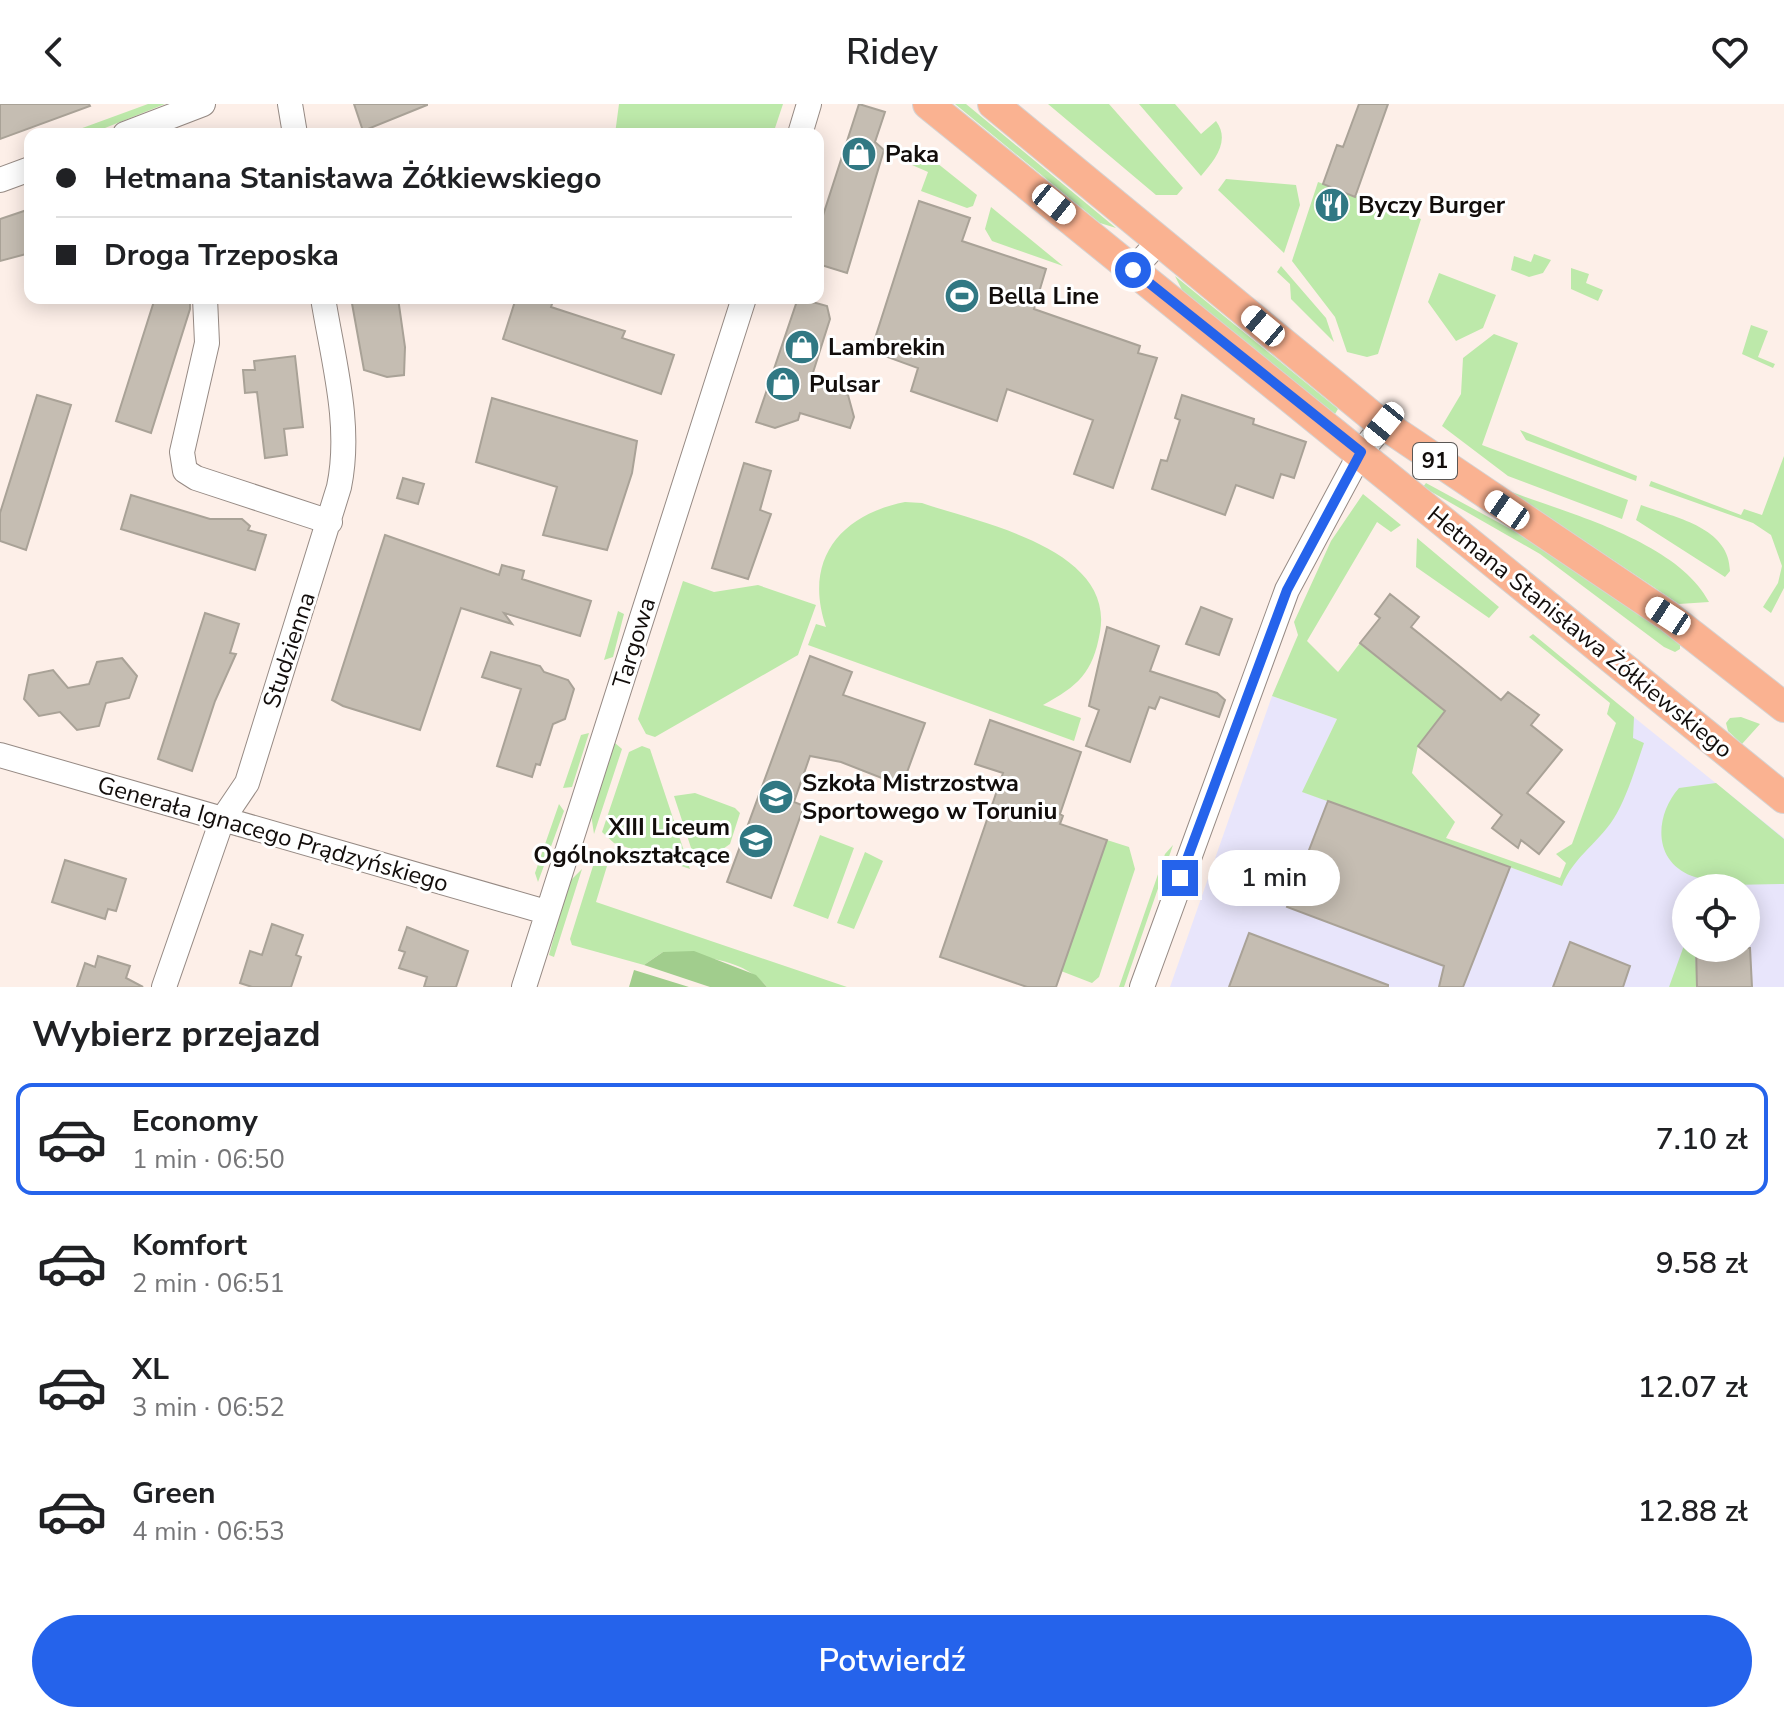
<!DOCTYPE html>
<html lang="pl">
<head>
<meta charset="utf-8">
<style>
	:root { --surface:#fff; --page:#f6f6f6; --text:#202124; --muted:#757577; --line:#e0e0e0; --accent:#2563eb }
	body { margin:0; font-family:"Nunito Sans",sans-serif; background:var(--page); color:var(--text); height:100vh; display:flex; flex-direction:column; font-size:30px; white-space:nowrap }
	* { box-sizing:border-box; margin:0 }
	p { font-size:26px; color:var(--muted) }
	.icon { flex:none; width:44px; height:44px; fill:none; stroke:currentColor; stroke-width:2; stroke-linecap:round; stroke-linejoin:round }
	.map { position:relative; height:883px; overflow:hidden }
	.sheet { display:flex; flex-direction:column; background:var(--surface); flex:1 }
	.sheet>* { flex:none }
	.guide { position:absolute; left:24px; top:24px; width:800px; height:176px; border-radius:16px; box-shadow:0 4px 20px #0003; display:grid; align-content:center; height:176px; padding:0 32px; background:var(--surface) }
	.controls { position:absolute; left:1672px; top:770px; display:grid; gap:16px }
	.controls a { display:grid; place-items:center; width:88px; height:88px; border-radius:50%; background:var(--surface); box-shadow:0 4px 20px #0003; font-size:40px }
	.end { position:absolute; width:36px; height:36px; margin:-18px; border:10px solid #2563eb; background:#fff; box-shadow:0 0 0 4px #fff }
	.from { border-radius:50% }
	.bubble { position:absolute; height:56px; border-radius:28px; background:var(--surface); box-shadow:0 4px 20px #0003; font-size:26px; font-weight:600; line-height:56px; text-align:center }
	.car { position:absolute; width:24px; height:48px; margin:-24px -12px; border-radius:10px; box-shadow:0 0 6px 2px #0007; background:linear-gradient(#fff 24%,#345 0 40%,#fff 0 76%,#345 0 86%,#fff 0) }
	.guide b { display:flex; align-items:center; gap:28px; height:76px; font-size:30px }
	.guide b+b { border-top:2px solid var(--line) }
	.guide i { width:20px; height:20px; background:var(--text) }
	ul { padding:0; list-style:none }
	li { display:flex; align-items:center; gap:24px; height:112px; margin:0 16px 12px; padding:0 16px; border:4px solid transparent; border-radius:16px }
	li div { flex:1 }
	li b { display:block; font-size:30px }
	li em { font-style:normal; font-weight:600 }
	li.selected { border-color:var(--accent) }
	li>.icon { width:72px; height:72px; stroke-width:1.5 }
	h2 { padding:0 32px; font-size:36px; line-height:96px }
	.primary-button { display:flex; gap:16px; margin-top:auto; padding:16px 32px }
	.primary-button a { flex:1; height:92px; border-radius:48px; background:var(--accent); color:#fff; font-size:32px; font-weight:600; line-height:92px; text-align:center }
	header { display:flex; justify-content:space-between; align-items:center; height:104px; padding:0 32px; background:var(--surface); font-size:36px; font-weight:600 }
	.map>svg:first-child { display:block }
</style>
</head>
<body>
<header><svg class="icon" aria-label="back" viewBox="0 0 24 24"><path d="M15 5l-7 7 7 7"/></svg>Ridey<svg class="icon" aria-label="heart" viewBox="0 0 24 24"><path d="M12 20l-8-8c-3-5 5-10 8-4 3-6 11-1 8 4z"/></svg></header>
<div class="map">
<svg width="1784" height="883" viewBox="0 0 1784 883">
	<rect width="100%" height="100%" fill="#fdefe8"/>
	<path fill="#e8e5fb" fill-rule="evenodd" d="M 1272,592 L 1337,615 L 1303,688 L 1562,782 L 1625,606 L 1784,734 L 1784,883 L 1170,883 ZM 1686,784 L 1746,784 L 1746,844 L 1686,844 Z"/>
	<path fill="#bde9aa" d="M 148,0 L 165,0 L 90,30 L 66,30 Z
		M 619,0 L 783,0 L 773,30 L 615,30 Z
		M 955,0 L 966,0 L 1116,124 L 1100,119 Z
		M 1048,0 L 1109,0 L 1183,84 L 1177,91 L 1156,91 Z
		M 1139,0 L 1175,0 L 1201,30 L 1216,17 C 1231,37 1214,57 1201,72 Z
		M 917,43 L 977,91 L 973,102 L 967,104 L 921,87 L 928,68 L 912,61 Z
		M 1226,75 L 1296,81 L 1300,101 L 1284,149 L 1218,86 Z
		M 1318,78 L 1421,115 L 1378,250 L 1367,253 L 1347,248 L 1335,213 L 1292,157 Z
		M 991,103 L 1063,162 L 992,137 L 985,125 Z
		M 1534,150 L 1551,156 L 1543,169 L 1529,173 L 1511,166 L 1514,152 L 1531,158 Z
		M 1281,162 L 1326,214 L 1334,238 L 1291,195 L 1290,180 L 1277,168 Z
		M 1571,164 L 1589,170 L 1586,179 L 1603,186 L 1598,197 L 1571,185 Z
		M 1439,169 L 1496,191 L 1483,224 L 1456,237 L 1428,198 Z
		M 1175,172 L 1338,305 L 1335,310 L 1183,188 Z
		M 1751,221 L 1768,227 L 1758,253 L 1775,260 L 1773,264 L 1742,250 Z
		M 1494,230 L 1518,239 L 1482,341 L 1628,396 L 1622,415 L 1508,372 L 1442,322 L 1461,290 L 1463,254 Z
		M 1520,326 L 1637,372 L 1636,377 L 1526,336 Z
		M 1784,352 L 1784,484 L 1771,509 L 1763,503 L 1778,479 L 1782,462 L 1771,431 L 1753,419 L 1649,382 L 1651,377 L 1741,411 L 1744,405 L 1762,411 Z
		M 1426,379 L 1527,434 L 1680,539 L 1680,545 L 1675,548 L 1664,543 L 1540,450 L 1423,383 Z
		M 1509,387 C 1570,410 1678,438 1709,498 L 1679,500 Z
		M 1363,390 L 1401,421 L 1391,428 L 1377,418 L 1307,537 L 1338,568 L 1360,539 L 1445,607 L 1418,642 L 1412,669 L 1455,718 L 1446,734 L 1560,774 L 1566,759 L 1556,750 L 1572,740 L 1616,619 L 1607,610 L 1610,599 L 1529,533 L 1533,530 L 1634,613 L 1633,634 L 1644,639 C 1636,662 1629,687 1617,709 C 1602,737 1573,752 1562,782 L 1302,688 L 1337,615 L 1272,592 L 1298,531 L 1294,518 L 1331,437 Z
		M 905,398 L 922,399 C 980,419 1115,444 1100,528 C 1093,569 1078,582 1043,601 L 1081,614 L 1074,637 L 808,541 L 816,520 L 826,523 C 803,456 840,411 905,398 Z
		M 1641,401 C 1676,414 1729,423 1730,467 L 1725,473 L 1636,416 Z
		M 1417,434 L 1499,503 L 1489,514 L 1416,463 Z
		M 683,477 L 714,488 L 758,481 L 816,501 L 798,551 L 655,633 L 646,630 L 638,615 Z
		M 618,507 L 624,510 L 613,553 L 604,556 Z
		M 1741,613 L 1760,620 L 1742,640 L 1728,627 L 1726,619 L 1730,614 Z
		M 589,629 L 572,683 L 563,684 L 581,631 Z
		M 615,639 L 622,645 L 594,730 L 591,710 Z
		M 642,642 L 650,645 L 690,765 L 614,739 L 602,728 L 629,648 Z
		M 1716,679 L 1784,735 L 1784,780 L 1730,781 L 1730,772 C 1718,774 1704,777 1692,772 C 1652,757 1655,711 1679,684 Z
		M 695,689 L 735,704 L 740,709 L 730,740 L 703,759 L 695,756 L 674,692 Z
		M 559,700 L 564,707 L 538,778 L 535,769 Z
		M 820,731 L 854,744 L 828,815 L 793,802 Z
		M 1107,736 L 1129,743 L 1135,765 L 1099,873 L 1092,879 L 1061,867 Z
		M 1173,741 L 1124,883 L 1119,883 L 1165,750 Z
		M 865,748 L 883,757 L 854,825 L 837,819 Z
		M 593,762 L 607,762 L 596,798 L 847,883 L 767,883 C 742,853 700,853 663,848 L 644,861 L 572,841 L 570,835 Z
		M 582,765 L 554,853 L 549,851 L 568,779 Z
		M 1686,836 L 1686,844 L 1695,844 L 1697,883 L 1669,883 Z"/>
	<path fill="#a1cd8d" d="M 694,847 L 756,871 L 767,883 L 710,883 L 644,861 L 663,848 Z
		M 634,866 L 689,883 L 629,883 Z"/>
	<path fill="#c5bdb2" stroke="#a9a297" stroke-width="2" d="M 0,0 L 89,0 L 90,2 L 0,35 Z
		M 354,0 L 427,0 L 427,1 L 363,27 Z
		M 859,0 L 885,8 L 875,38 L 884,46 L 847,169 L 818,160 L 818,127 Z
		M 1359,0 L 1388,0 L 1355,93 L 1323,80 L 1337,41 L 1343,43 Z
		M 919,97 L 970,114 L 962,137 L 1046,165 L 1034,205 L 1140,242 L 1138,249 L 1157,254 L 1113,384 L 1074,370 L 1093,316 L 1007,285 L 997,317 L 911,287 L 918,264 L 871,247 Z
		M 30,105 L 30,149 L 0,157 L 0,115 Z
		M 155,194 L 190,194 L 190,205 L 151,329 L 116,317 Z
		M 351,194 L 398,194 L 405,243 L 404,271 L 387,273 L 364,266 Z
		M 516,194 L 554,194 L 551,203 L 625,227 L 622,234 L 674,251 L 661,290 L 503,235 Z
		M 798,194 L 827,202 L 830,215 L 810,278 L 848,291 L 854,313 L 850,324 L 800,309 L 798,316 L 775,324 L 756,318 Z
		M 295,252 L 303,323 L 284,325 L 287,351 L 265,354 L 257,288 L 245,289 L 243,266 L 255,266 L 254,257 Z
		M 37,291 L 71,301 L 26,446 L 0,437 L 0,409 Z
		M 1182,291 L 1254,315 L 1253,320 L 1306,338 L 1294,374 L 1281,370 L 1273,394 L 1236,381 L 1225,411 L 1152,385 L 1161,356 L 1167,357 L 1180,316 L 1175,314 Z
		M 492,294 L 637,337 L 632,369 L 607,446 L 543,431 L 557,383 L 476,358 Z
		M 744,359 L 771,367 L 760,406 L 771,410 L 748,475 L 712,464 Z
		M 403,374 L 424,380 L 418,400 L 397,394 Z
		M 131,391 L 210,415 L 242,415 L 250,422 L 248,426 L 266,431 L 255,466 L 121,425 Z
		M 385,431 L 499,471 L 502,461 L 524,467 L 522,475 L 591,497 L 580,532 L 504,509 L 512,520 L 461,504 L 420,626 L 343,602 L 332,596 Z
		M 1390,490 L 1419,513 L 1411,523 L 1457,560 L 1501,596 L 1508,588 L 1539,611 L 1531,621 L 1562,646 L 1527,689 L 1564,718 L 1539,750 L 1521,736 L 1518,744 L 1492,724 L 1502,711 L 1418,642 L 1445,607 L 1360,539 L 1380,514 L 1375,510 Z
		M 1201,503 L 1232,515 L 1219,551 L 1186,540 Z
		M 205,509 L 239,520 L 230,549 L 236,550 L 215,597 L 192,667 L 158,655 Z
		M 1107,523 L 1159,542 L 1150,567 L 1217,589 L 1225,596 L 1219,613 L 1160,593 L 1155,605 L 1149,603 L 1130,658 L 1086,642 L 1099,606 L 1089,602 Z
		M 491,548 L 540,562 L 544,568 L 568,576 L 574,585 L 565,615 L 553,620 L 540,661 L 536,660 L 532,673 L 497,662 L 521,585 L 482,573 Z
		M 810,552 L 852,568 L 843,591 L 925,619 L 902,682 L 841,658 L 810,652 L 794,698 L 804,702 L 771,794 L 727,778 Z
		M 122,554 L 137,572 L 129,594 L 106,599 L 99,622 L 77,626 L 60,608 L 39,612 L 24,595 L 29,571 L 53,566 L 68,584 L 89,580 L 97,558 Z
		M 990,616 L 1081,648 L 1060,710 L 1063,712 L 1060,720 L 1107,736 L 1056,883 L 1027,883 L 940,853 L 1003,669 L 975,660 Z
		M 1328,697 L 1510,763 L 1463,883 L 1439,883 L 1444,862 L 1287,803 Z
		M 65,756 L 126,775 L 116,807 L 108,805 L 105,815 L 52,798 Z
		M 272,820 L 303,831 L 296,851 L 301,853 L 291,883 L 252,883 L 240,879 L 250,847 L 262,851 Z
		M 407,823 L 468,847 L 456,883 L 424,883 L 427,873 L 399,864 L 405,848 L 399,846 Z
		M 1249,829 L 1388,881 L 1388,883 L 1229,883 Z
		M 1570,838 L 1630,862 L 1623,883 L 1553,883 Z
		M 1696,844 L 1750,844 L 1752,883 L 1697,883 Z
		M 98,852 L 130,862 L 126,874 L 143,883 L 77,883 L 85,859 L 95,863 Z"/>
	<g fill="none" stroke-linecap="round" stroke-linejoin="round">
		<defs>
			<path id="minor" d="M 290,0 L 295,30
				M 125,30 L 203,0
				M 800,30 L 809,0
				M 0,76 L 30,65
				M 1133,166 L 1159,137
				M 205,194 L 207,239 L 182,348 L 185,367 L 196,374 L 330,418
				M 0,651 L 546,808
				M 164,883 L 222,716 L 247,679 L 339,383 C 352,321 333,256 323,194
				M 524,883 L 744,194
				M 1142,883 L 1287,486 L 1361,348 L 1384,320"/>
			<path id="major" d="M 928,0 L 1784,694
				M 993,0 L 1373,313 L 1668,512 L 1784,603"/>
		</defs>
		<use href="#minor" stroke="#968a84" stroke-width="26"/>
		<use href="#major" stroke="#d4d3d3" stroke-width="32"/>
		<use href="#minor" stroke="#fff" stroke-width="24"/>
		<use href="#major" stroke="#fab291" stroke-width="30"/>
	</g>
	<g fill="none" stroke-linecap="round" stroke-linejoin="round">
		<path stroke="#2563eb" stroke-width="10" d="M 1133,166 L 1361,348 L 1287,486 L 1180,774"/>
	</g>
	<defs>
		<symbol id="shop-disc" viewBox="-11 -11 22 22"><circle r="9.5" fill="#317883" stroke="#fff"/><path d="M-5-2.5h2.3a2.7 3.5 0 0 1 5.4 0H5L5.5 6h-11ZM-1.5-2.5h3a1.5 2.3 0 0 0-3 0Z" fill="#fff"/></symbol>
		<symbol id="restaurant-disc" viewBox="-11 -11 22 22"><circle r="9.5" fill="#317883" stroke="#fff"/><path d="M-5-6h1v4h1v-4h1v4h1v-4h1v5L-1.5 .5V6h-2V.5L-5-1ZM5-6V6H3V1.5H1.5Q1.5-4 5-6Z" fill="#fff"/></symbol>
		<symbol id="stadium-disc" viewBox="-11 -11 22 22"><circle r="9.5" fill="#317883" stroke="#fff"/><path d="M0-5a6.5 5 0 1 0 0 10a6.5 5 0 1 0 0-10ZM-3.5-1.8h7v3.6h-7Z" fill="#fff"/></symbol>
		<symbol id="school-disc" viewBox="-11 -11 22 22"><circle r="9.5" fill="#317883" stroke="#fff"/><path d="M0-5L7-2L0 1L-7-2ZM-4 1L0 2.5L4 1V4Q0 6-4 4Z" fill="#fff"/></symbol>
	</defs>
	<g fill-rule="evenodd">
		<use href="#shop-disc" x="839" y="30" width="40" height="40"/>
		<use href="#restaurant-disc" x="1312" y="81" width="40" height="40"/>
		<use href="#stadium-disc" x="942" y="172" width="40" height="40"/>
		<use href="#shop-disc" x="782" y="223" width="40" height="40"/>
		<use href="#shop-disc" x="763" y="260" width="40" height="40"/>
		<use href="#school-disc" x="756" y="673" width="40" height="40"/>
		<use href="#school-disc" x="736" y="717" width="40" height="40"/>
	</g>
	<g text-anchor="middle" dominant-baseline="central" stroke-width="6" stroke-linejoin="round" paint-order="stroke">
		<rect fill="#fff" stroke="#595654" stroke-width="2" x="1413" y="339" width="44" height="36" rx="6"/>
		<g font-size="22" font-weight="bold" fill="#120d0b">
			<text x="1435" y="357">91</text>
		</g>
		<g font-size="24" font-weight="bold" fill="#120d0b" stroke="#fff" text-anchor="start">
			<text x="885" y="50">Paka</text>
			<text x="1358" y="101">Byczy Burger</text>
			<text x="988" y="192">Bella Line</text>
			<text x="828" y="243">Lambrekin</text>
			<text x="809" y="280">Pulsar</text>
			<text x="802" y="679">Szkoła Mistrzostwa<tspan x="802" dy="28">Sportowego w Toruniu</tspan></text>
			<text x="730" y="723" text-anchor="end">XIII Liceum<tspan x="730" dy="28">Ogólnokształcące</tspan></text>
		</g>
		<g font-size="24" fill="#120d0b" stroke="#fff">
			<text transform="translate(1580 528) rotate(39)">Hetmana Stanisława Żółkiewskiego</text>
			<text transform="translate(634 539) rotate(-73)">Targowa</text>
			<text transform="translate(289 546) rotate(-72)">Studzienna</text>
			<text transform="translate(273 730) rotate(16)">Generała Ignacego Prądzyńskiego</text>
		</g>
	</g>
</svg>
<div class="controls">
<a><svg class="icon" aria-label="locate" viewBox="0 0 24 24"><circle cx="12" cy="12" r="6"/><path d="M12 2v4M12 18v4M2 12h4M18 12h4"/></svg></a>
</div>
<i class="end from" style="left:1133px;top:166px"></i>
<i class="end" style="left:1180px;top:774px"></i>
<div class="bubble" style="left:1208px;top:746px;width:132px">1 min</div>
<i class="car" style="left:1054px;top:100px;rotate:129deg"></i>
<i class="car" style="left:1263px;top:222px;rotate:310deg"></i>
<i class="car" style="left:1384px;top:320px;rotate:219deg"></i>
<i class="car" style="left:1507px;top:406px;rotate:305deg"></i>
<i class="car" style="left:1668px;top:512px;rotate:303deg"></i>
<div class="guide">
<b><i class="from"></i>Hetmana Stanisława Żółkiewskiego</b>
<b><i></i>Droga Trzeposka</b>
</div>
</div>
<section class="sheet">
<h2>Wybierz przejazd</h2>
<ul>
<li class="selected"><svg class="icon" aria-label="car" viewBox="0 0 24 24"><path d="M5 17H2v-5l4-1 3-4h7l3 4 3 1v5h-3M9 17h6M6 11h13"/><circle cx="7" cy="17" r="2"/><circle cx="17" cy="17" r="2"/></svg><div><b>Economy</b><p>1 min · 06:50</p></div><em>7.10 zł</em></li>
<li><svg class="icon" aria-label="car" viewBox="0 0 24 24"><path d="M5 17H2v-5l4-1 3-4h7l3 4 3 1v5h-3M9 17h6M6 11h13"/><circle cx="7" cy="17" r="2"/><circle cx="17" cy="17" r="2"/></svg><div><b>Komfort</b><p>2 min · 06:51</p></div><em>9.58 zł</em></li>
<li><svg class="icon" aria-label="car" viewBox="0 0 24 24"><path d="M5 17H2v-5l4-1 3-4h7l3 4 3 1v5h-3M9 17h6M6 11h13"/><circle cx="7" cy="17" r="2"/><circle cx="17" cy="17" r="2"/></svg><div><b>XL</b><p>3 min · 06:52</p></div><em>12.07 zł</em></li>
<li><svg class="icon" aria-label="car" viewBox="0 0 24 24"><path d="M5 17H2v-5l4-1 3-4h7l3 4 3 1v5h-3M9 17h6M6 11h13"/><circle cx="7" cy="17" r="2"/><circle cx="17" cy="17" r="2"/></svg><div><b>Green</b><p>4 min · 06:53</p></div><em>12.88 zł</em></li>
</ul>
<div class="primary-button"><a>Potwierdź</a></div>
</section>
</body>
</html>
